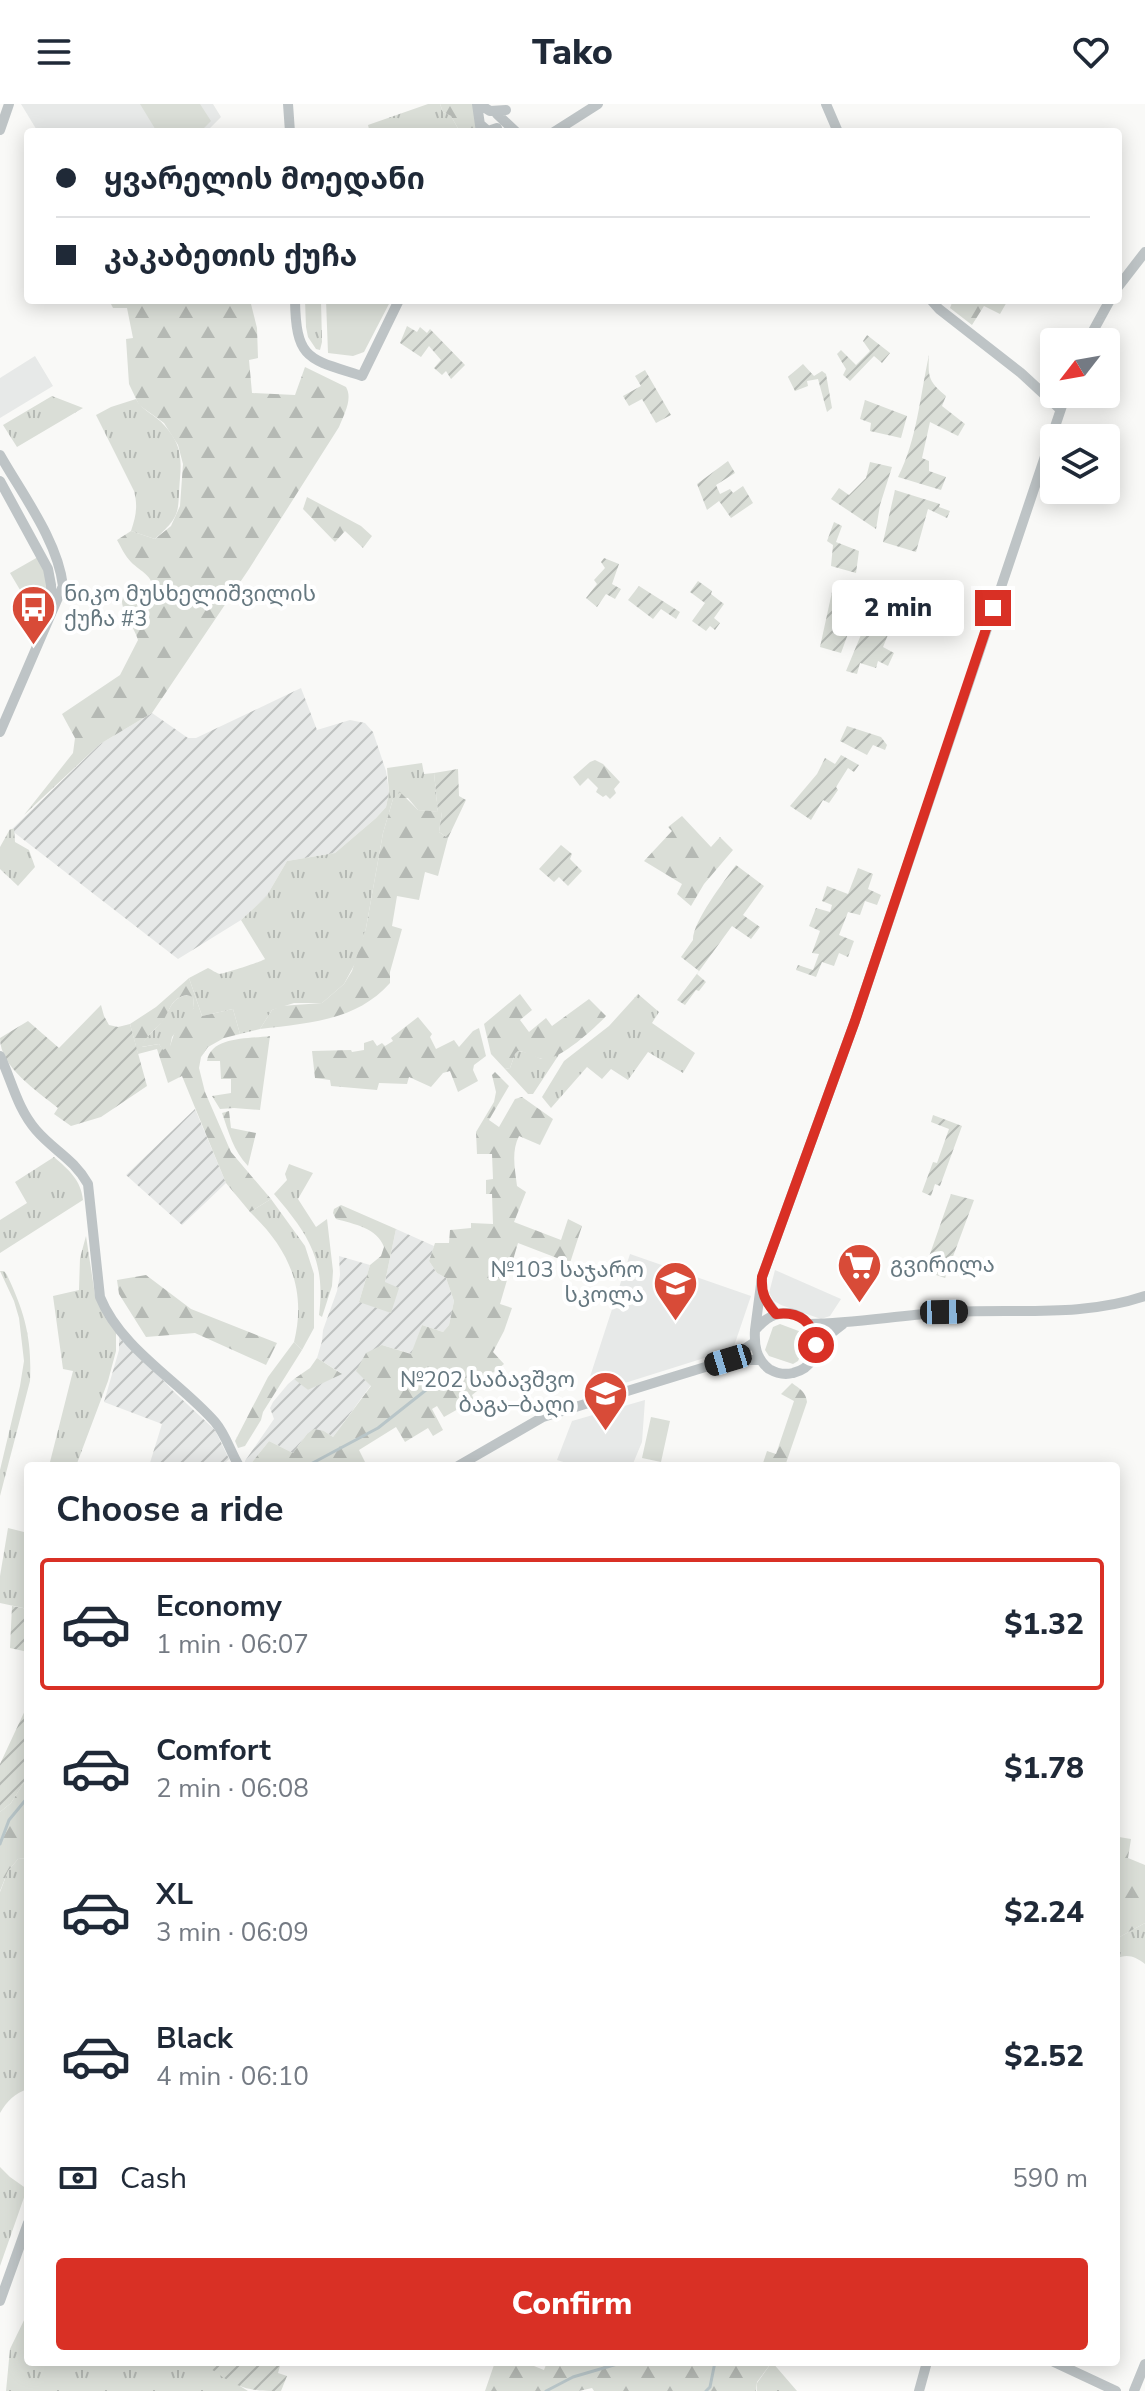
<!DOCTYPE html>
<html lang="en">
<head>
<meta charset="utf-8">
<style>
	:root { --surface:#fff; --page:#f6f6f7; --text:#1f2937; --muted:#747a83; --line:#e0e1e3; --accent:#d93025 }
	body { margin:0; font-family:"Nunito Sans","Noto Sans Georgian",sans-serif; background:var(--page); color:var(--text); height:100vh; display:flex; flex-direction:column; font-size:30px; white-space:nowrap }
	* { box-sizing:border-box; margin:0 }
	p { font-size:26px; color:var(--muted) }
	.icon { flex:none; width:44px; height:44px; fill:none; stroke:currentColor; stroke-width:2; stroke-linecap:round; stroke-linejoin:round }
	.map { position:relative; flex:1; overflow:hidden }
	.panel { position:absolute; left:24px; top:1358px; width:1096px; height:904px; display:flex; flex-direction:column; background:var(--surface); border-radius:8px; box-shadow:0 4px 20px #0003 }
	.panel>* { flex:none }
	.guide { position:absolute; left:24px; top:24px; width:1098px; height:176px; border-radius:8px; box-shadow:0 4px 20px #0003; display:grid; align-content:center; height:176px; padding:0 32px; background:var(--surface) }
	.needle { width:52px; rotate:239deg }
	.controls { position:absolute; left:1040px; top:224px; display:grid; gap:16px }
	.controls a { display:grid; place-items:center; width:80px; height:80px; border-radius:8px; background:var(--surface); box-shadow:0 4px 20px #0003; font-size:40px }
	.end { position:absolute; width:36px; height:36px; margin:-18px; border:10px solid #d93025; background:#fff; box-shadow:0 0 0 4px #fff }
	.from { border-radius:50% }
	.bubble { position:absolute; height:56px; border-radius:8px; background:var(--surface); box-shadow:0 4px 20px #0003; font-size:26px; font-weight:800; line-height:56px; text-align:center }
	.car { position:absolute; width:24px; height:48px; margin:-24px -12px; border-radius:10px; box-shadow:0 0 6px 2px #0007; background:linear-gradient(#222 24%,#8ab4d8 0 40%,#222 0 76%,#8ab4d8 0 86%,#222 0) }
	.guide b { display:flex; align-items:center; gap:28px; height:76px; font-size:30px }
	.guide b+b { border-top:2px solid var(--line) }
	.guide i { width:20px; height:20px; background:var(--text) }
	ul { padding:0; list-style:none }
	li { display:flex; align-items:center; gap:24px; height:132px; margin:0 16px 12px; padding:0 16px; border:4px solid transparent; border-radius:8px }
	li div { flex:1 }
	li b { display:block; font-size:30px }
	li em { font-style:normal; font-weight:800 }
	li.on { border-color:var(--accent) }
	li>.icon { width:72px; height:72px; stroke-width:1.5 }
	h2 { padding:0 32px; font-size:36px; line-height:96px }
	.pay { display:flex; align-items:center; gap:20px; height:88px; padding:0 32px; font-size:30px }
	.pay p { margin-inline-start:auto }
	.cta { display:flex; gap:16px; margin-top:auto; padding:16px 32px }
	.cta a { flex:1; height:92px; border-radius:8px; background:var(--accent); color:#fff; font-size:32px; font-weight:800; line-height:92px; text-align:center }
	header { display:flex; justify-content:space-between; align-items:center; height:104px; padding:0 32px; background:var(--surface); font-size:36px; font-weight:800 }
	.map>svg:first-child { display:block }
</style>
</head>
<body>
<header><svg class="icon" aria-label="menu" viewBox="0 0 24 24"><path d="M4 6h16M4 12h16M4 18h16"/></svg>Tako<svg class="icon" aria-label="heart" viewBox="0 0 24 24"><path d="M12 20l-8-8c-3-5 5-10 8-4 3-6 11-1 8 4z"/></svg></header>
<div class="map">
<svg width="1145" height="2287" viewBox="0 0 1145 2287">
	<defs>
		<pattern id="industrial-furrows" width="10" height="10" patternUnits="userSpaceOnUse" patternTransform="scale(2)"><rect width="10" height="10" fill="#e7e9e8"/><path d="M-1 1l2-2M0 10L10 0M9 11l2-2" fill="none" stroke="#bfc2c1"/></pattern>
		<pattern id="grass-tufts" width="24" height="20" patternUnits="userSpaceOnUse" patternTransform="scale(2)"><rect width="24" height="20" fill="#daded7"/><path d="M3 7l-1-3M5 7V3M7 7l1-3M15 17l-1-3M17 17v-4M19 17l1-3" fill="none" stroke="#b5b9b4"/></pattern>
		<pattern id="forest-firs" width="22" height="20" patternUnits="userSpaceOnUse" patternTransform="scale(2)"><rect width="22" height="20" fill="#daded7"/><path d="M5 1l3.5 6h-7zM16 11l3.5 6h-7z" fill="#b5b9b4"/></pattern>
		<pattern id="garden-furrows" width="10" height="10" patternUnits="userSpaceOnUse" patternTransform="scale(2)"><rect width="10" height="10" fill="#daded7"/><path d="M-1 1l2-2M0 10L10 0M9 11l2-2" fill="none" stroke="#b5b9b4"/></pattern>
	</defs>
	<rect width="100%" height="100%" fill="#f9f9f7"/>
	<path fill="#e7e9e8" d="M 21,0 L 213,0 L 221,13 L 206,28 L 38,28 Z
		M 35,252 L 53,282 L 0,314 L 0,274 Z
		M 630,1150 L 751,1192 L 733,1245 L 593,1289 L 587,1282 Z
		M 775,1166 L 841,1195 L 830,1212 L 821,1215 L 781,1201 L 774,1197 L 769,1189 Z
		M 645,1296 L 642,1338 L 632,1362 L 576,1362 L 557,1356 L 572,1317 Z"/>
	<path fill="url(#industrial-furrows)" d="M 301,584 L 317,626 L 350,616 L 365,619 L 373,628 L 386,667 L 389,688 L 386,703 L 376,714 L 335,749 L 287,757 L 266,793 L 241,816 L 178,855 L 11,726 L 100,640 L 152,609 L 188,634 L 196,634 Z
		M 195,1005 L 226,1079 L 182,1121 L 126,1071 Z
		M 396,1125 L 434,1142 L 429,1157 L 437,1169 L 446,1174 L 454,1197 L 449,1221 L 443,1228 L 422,1221 L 412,1250 L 382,1241 L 371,1281 L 333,1333 L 324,1327 L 307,1330 L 293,1349 L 269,1337 L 249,1362 L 245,1362 L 245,1357 L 274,1315 L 270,1304 L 273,1298 L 288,1280 L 294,1275 L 297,1276 L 308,1286 L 341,1269 L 317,1254 L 322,1237 L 323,1226 L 337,1187 L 340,1171 L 339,1152 L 370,1161 L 359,1198 L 385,1178 Z
		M 119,1229 L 173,1287 L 215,1326 L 229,1355 L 222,1362 L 149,1362 L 162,1320 L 104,1298 L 119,1246 Z"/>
	<path fill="url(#grass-tufts)" d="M 428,0 L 440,0 L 443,8 L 451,12 L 460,28 L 365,28 L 369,25 L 368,21 Z
		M 305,196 L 321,196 L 322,238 L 320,246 L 316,245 L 308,233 L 306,223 Z
		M 52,292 L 83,304 L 17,343 L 3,321 Z
		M 136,295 C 142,307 156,311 164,321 C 180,338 182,352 180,374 C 177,408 183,410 155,435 L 131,427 C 136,412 138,402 134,387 L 96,311 L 111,303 Z
		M 422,659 L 424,670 L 434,669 L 438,708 L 418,706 L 408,694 L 393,695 L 383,729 L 366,824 L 358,854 L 344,880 L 322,899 L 294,899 L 272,906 L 260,925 L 240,930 L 233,905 L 202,912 L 189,874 L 208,864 C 210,865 218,870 220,870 C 223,870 261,858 265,855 L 241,816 L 266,793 L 287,757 L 335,749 L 376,714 L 386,703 L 389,688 L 387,664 Z
		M 10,725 L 14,725 L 15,738 L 29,746 L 35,763 L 18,782 L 0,765 L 0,743 Z
		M 638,890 L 659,908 L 652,919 L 695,949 L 683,969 L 648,948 L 628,976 L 611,965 L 602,975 L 587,963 L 551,1004 L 542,993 L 564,957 L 609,922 Z
		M 188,891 L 193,893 L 194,904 L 172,933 L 170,943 L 163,947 L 159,940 L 141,943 C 146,931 155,927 162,917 C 171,906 170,894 188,891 Z
		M 518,947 L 530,949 L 541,955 L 560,949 L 533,990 L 528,990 L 505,965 L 510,964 L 515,950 Z
		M 54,1053 C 69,1066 81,1076 83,1096 L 0,1149 L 0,1116 L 27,1099 L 15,1078 Z
		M 289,1060 L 313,1069 L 298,1095 L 316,1123 L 327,1115 L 333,1167 L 332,1182 L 322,1213 L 319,1211 C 326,1156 308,1130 274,1090 L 287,1076 L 285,1070 Z
		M 271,1095 L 305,1142 L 314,1170 L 314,1224 L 302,1246 L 294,1238 C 307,1185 289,1145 250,1108 Z
		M 86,1132 L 95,1191 L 116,1226 L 116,1247 L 108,1277 L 76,1362 L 49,1362 L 73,1267 L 63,1265 L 53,1192 L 79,1186 L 80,1154 Z
		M 0,1167 L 4,1167 L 7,1171 C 25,1209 32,1235 30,1277 L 0,1392 L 0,1366 L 20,1282 L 24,1257 L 19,1214 L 14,1197 Z
		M 8,1424 L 28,1429 L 28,1505 L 0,1499 L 0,1472 Z
		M 28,1754 L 28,1985 C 15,1989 7,1997 0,2009 L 0,1788 L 8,1767 L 18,1755 Z
		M 1145,1819 L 1145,1860 C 1136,1853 1127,1849 1116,1855 L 1116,1835 Z
		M 0,2063 L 10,2073 L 27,2085 L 0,2162 Z
		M 28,2208 L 28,2258 L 206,2258 L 206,2261 L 248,2287 L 6,2287 L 10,2245 Z
		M 772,2258 L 797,2287 L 757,2287 L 757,2279 Z"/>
	<path fill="url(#forest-firs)" fill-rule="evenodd" d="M 440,0 L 475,0 L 478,28 L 460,28 L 451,12 L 443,8 Z
		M 109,196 L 250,196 L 257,224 L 258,254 L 249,256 L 252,289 L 295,291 L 305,263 L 346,283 C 353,295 344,310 339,323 L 249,465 L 152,609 L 100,640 L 24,711 L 73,649 L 75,634 L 62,610 L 120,571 L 138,536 C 134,522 120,507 122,493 L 134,489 L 153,489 C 154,471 142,469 131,458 C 125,452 121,443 117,436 L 131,427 L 155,435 L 171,422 L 180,402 L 183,360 L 178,341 L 164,319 L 139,301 L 129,280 L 126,235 L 133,234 L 127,204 L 113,204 Z
		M 953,196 L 1008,196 L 1000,210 L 984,202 L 972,221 L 950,204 Z
		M 307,393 L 361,422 L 372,432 L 363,444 L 345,427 L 335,438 L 303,405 Z
		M 595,656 L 603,660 L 620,678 L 614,685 L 616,689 L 610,695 L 606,691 L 603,693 L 596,688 L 598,684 L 588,674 L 580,682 L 573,673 L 590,658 Z
		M 400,688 L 418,706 L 442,708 L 439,728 L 448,734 L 438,772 L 425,768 L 419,796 L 397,792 L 392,822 L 402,825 L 390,868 L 390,879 C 356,917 309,919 260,925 L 272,906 L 281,902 L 322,899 L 344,880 L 352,867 L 366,824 L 383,729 L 393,695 Z
		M 682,712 L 711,743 L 720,733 L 733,746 L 704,780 L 691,802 L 677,790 L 682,780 L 644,757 L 672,727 L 668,723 Z
		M 189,874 L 202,912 L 233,905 L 240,930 L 224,934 L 208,943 L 201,953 L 199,964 L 205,988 L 231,1048 L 271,1095 L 250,1108 L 226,1079 L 182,972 L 168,979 L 157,945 L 138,950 L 130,920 L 156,903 ZM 187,891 L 193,893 L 194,904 L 178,918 L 170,942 L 163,946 L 159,940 L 142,943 C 146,931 154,927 162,918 C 171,906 170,894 187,891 Z
		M 520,890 L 532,906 L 520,916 L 529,928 L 546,914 L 552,922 L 589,895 L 606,912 C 595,924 559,957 543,955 C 536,954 527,948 518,947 L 515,950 L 510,964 L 505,965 L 491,950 L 484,920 Z
		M 418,913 L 432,930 L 430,933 L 436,945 L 454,936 L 459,943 L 473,927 L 479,924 L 486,952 L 474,961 L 473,966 L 478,977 L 458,988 L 450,967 L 443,969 L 431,983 L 409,973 L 407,980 L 379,979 L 377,986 L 331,982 L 330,976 L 315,974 L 312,947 L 351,946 L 352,948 L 364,946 L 364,939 L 373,936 L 377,942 L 382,939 L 385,942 L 393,937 L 391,934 Z
		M 270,932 L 260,1006 L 234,1004 L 220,1005 L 212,992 L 231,989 L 231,975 L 221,975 L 220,957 L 207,957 C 211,932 249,935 270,932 Z
		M 495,968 L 509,982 L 489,1016 L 499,1023 L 515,995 L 522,993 L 553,1015 L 540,1041 L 519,1032 C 511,1048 515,1065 517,1082 L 526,1088 L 514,1118 L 561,1136 L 568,1115 L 582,1122 L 570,1159 L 518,1139 L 500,1200 L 512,1204 L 504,1227 L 493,1248 L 504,1260 L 485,1275 L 486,1280 L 472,1291 L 474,1296 L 444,1313 L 437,1302 L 432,1305 L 443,1326 L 433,1332 L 428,1324 L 405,1338 L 396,1323 L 359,1346 L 367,1362 L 249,1362 L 269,1337 L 293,1349 L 307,1330 L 314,1325 L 324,1327 L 333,1333 L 371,1282 L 356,1267 L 366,1249 L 382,1241 L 411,1250 L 422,1221 L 443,1228 L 449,1221 L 454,1197 L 446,1174 L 437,1169 L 429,1157 L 435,1139 L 449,1139 L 450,1126 L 471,1124 L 471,1119 L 493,1120 L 492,1090 L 486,1090 L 486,1076 L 493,1075 L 492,1050 L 477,1050 L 476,1028 L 494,998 L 496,988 L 492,971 Z
		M 229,1007 L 231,1024 L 256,1029 L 248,1062 C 233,1046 229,1029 222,1009 Z
		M 341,1101 L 396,1125 L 385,1178 L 399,1184 L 391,1209 L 359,1198 L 370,1161 L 381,1152 L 384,1143 C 377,1124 354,1120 336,1115 L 333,1109 L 334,1105 Z
		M 146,1171 L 191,1205 L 277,1239 L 266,1261 L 195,1229 L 146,1233 L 119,1190 L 117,1176 Z
		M 294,1238 L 302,1246 L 263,1308 L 261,1316 L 245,1342 L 238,1344 L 235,1337 L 268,1273 Z
		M 317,1254 L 342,1270 L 308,1286 L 294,1275 L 310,1264 Z
		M 792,1279 C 800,1285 806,1288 807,1298 L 785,1362 L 762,1362 L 767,1347 L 776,1350 L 794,1297 L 781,1290 Z
		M 28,1672 L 28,1754 L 18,1755 L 8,1767 L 0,1787 L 0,1708 L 11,1699 Z
		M 1119,1733 L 1131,1735 L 1128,1754 L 1145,1761 L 1145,1819 L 1116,1835 L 1116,1741 Z
		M 495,2258 L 524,2258 L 544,2266 L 547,2258 L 772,2258 L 757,2278 L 756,2287 L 594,2287 L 592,2284 L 579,2287 L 485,2287 Z"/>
	<path fill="#daded7" d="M 140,0 L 200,0 L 211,17 L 200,28 L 157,28 Z
		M 326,196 L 391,196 L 364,248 L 353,252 L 328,249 Z
		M 38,453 C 50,475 52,500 42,523 L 10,469 Z
		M 780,1220 L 804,1229 L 807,1236 L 798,1257 L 793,1260 L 769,1252 L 765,1246 L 773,1223 Z
		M 651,1313 L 670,1317 L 661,1358 L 642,1354 Z"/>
	<path fill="url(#garden-furrows)" d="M 407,222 L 417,228 L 420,223 L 427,229 L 430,225 L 465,261 L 451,275 L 446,267 L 442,271 L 434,264 L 441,256 L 429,242 L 421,253 L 400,239 Z
		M 867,231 L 890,249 L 882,259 L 874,252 L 850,277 L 843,271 L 846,265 L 837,250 L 841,246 L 856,261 L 870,247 L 863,237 Z
		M 929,251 C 928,273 928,277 946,292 L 942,302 L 965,320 L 958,332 L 930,318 L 922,354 L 929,357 L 929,367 L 946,373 L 941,386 L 898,373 C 917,336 920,292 929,251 Z
		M 803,260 L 814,272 L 822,267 L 826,270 L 832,304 L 827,308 L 818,275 L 807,277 L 808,282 L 795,287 L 788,273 Z
		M 645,266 L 671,311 L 656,319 L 642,295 L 629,302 L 623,292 L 641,282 L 635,272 Z
		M 865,296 L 907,312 L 901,334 L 870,327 L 871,319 L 860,315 Z
		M 728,357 L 735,369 L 716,381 L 720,390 L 730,385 L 733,389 L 743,382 L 753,399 L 731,414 L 719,397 L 707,406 L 697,380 Z
		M 870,358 L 892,363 L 880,401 L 876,425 L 831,395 L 839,384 L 849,391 L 866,374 Z
		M 895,386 L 940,400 L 939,403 L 950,407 L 947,414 L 928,405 L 916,448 L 883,438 Z
		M 834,418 L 842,422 L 836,438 L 859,447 L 856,469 L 831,462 L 833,441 L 827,437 Z
		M 604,454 L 619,460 L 612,480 L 621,485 L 615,495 L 606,490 L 597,503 L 586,494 L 597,480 L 594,476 L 605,464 L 601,458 Z
		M 698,477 L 712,487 L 711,490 L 724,500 L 714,514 L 720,519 L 715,526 L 710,522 L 706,527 L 692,517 L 705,499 L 690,488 Z
		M 639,482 L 680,508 L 676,515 L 661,505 L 653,515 L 628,496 Z
		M 832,488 L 860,497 L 841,549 L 820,543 Z
		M 870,509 L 892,521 L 883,543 L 894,549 L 888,562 L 878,557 L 876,564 L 860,559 L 857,570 L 846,567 Z
		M 847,622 L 881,633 L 887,641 L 885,646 L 873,641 L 867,651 L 840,637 Z
		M 841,651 L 859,661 L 854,668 L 848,664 L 836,683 L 838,686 L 829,699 L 823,696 L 811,716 L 790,702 L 817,670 L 825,654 L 835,660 Z
		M 458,665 L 459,692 L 466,696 L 448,734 L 439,728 L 442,708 L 438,708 L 434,669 Z
		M 561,741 L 572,750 L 570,755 L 582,767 L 568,782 L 559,773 L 554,778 L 539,765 Z
		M 736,761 L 764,782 L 743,811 L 760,823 L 751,835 L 732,822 L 697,870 L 706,878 L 699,887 L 696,886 L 685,901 L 677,896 L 699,867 L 681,853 L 693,836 C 692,819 724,777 736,761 Z
		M 858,764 L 873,770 L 868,785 L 881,791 L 877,801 L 865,797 L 860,811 L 848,808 L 839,831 L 854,837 L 848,853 L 839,849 L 834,862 L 822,858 L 816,873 L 796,866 L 798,861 L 813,866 L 819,850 L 812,849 L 820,827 L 809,822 L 816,804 L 830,808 L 832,801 L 822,797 L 827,782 L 848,790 Z
		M 101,901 L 104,912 L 109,921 L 118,923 L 130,920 L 147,982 L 101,1013 L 71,1022 L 54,1010 L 58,1004 C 37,987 0,963 0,934 L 28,917 L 59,944 Z
		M 933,1011 L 962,1022 L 940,1082 L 935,1080 L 931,1092 L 922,1088 L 933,1058 L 937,1059 L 949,1025 L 931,1018 Z
		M 951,1090 L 974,1096 L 945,1174 L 924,1167 Z
		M 12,1502 L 28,1505 L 28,1548 L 10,1544 Z
		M 28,1600 L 28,1672 L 11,1699 L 0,1708 L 0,1660 Z
		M 206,2258 L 281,2258 L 278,2269 L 287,2272 L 281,2287 C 242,2287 237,2283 205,2261 Z"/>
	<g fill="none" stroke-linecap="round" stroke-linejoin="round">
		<path stroke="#b8c5c8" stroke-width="3" d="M 307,1362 L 378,1324 L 450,1267
			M 0,1740 L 9,1716 L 28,1693
			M 694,2258 L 701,2258
			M 546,2287 L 573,2273 L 624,2258
			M 706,2287 L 710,2283 L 715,2258"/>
		<path stroke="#bec4c6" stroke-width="10" d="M 288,0 L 290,28
			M 477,0 L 481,28
			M 479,0 L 490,7 L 506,6
			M 826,0 L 838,28
			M 497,10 L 516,28
			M 481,21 L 488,27 L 497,24
			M 0,26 L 9,0
			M 554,28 L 598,0
			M 1118,183 L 1145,148
			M 295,196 C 296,257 309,255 362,272 L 399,196
			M 931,196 L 939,205 L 1021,269 L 1060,305
			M 1087,238 L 1110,196
			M 0,351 C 22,390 58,437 63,482 L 0,628
			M 0,377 L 48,465 L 51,481 L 52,504
			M 0,952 C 12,977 17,1004 36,1026 C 54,1047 73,1054 88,1080 L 100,1193 C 121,1245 179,1277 215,1318 C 226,1331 230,1347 239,1362
			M 761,1188 L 776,1210
			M 810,1220 C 853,1219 895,1212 938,1209 C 1008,1203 1077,1215 1145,1192
			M 755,1226 C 761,1220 767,1213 775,1211 C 815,1197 833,1260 793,1269 C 785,1271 776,1269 769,1265 C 756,1255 754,1241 755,1226 L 762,1173 L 855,917 L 1066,290
			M 816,1241 L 843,1220
			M 730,1256 L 760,1256
			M 458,1362 L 543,1313 L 728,1256 L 755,1238
			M 0,2197 L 28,2119
			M 1054,2258 L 1116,2287
			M 919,2287 L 927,2258
			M 1134,2287 L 1145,2260"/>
	</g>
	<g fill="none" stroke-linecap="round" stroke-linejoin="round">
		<path stroke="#d93025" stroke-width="10" d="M 816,1241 C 814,1218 799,1207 776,1210 C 765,1197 761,1189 762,1173 L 855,917 L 993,504"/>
	</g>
	<defs>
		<symbol id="bus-pin" viewBox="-11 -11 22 30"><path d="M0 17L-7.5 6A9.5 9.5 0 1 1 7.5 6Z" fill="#d84b38" stroke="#fff"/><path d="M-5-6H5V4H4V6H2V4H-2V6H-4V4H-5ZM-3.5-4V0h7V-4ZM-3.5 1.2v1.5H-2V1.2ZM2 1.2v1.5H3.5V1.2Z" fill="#fff"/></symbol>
		<symbol id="supermarket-pin" viewBox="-11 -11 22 30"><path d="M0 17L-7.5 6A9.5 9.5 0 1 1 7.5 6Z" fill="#d84b38" stroke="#fff"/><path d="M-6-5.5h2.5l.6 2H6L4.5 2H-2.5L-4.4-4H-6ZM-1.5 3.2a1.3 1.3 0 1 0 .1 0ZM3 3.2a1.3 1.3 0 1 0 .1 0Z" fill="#fff"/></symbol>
		<symbol id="school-pin" viewBox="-11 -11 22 30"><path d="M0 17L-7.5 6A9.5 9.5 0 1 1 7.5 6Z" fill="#d84b38" stroke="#fff"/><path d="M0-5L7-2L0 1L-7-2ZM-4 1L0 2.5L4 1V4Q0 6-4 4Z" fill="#fff"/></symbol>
	</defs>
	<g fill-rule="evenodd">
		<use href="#bus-pin" x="8" y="478" width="51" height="69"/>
		<use href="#supermarket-pin" x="834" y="1136" width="51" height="69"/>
		<use href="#school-pin" x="650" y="1154" width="51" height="69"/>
		<use href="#school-pin" x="580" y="1264" width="51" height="69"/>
	</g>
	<g text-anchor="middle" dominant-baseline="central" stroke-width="8" stroke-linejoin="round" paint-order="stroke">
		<g font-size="22" fill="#667880" stroke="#fff" text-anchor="start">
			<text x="64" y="490">ნიკო მუსხელიშვილის<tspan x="64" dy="25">ქუჩა #3</tspan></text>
			<text x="890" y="1161">გვირილა</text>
			<text x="644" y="1166" text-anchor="end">№103 საჯარო<tspan x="644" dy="25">სკოლა</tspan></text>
			<text x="575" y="1276" text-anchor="end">№202 საბავშვო<tspan x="575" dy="25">ბაგა–ბაღი</tspan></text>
		</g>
	</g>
</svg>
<div class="controls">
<a><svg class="needle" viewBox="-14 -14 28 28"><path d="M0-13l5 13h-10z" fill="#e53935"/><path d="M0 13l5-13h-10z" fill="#747a83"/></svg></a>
<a><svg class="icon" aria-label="layers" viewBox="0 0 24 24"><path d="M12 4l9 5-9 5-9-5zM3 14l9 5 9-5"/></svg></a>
</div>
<i class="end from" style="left:816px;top:1241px"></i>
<i class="end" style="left:993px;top:504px"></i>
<div class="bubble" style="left:832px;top:476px;width:132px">2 min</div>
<i class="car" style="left:944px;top:1208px;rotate:89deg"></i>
<i class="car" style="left:728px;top:1256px;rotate:253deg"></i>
<div class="guide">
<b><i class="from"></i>ყვარელის მოედანი</b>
<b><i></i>კაკაბეთის ქუჩა</b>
</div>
<section class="panel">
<h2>Choose a ride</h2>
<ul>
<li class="on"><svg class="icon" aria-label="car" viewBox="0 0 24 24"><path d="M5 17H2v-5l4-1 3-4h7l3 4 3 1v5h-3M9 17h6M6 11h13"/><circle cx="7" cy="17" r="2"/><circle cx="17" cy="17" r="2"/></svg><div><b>Economy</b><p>1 min · 06:07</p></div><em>$1.32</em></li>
<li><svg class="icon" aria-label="car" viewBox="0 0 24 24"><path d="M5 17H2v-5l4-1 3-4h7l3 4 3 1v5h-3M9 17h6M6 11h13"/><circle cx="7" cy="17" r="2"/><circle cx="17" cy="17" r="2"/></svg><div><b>Comfort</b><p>2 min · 06:08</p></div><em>$1.78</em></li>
<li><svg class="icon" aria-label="car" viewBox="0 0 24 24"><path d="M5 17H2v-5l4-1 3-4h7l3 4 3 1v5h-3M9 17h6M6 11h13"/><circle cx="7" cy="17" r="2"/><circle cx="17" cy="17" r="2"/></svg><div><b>XL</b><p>3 min · 06:09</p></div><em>$2.24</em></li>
<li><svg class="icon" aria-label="car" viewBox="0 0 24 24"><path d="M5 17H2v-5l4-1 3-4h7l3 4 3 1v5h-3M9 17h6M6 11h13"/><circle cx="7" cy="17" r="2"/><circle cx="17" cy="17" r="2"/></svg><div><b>Black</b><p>4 min · 06:10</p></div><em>$2.52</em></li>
</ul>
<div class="pay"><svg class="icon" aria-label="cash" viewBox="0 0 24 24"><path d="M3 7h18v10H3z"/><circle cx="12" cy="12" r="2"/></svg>Cash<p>590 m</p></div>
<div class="cta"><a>Confirm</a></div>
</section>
</div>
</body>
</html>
